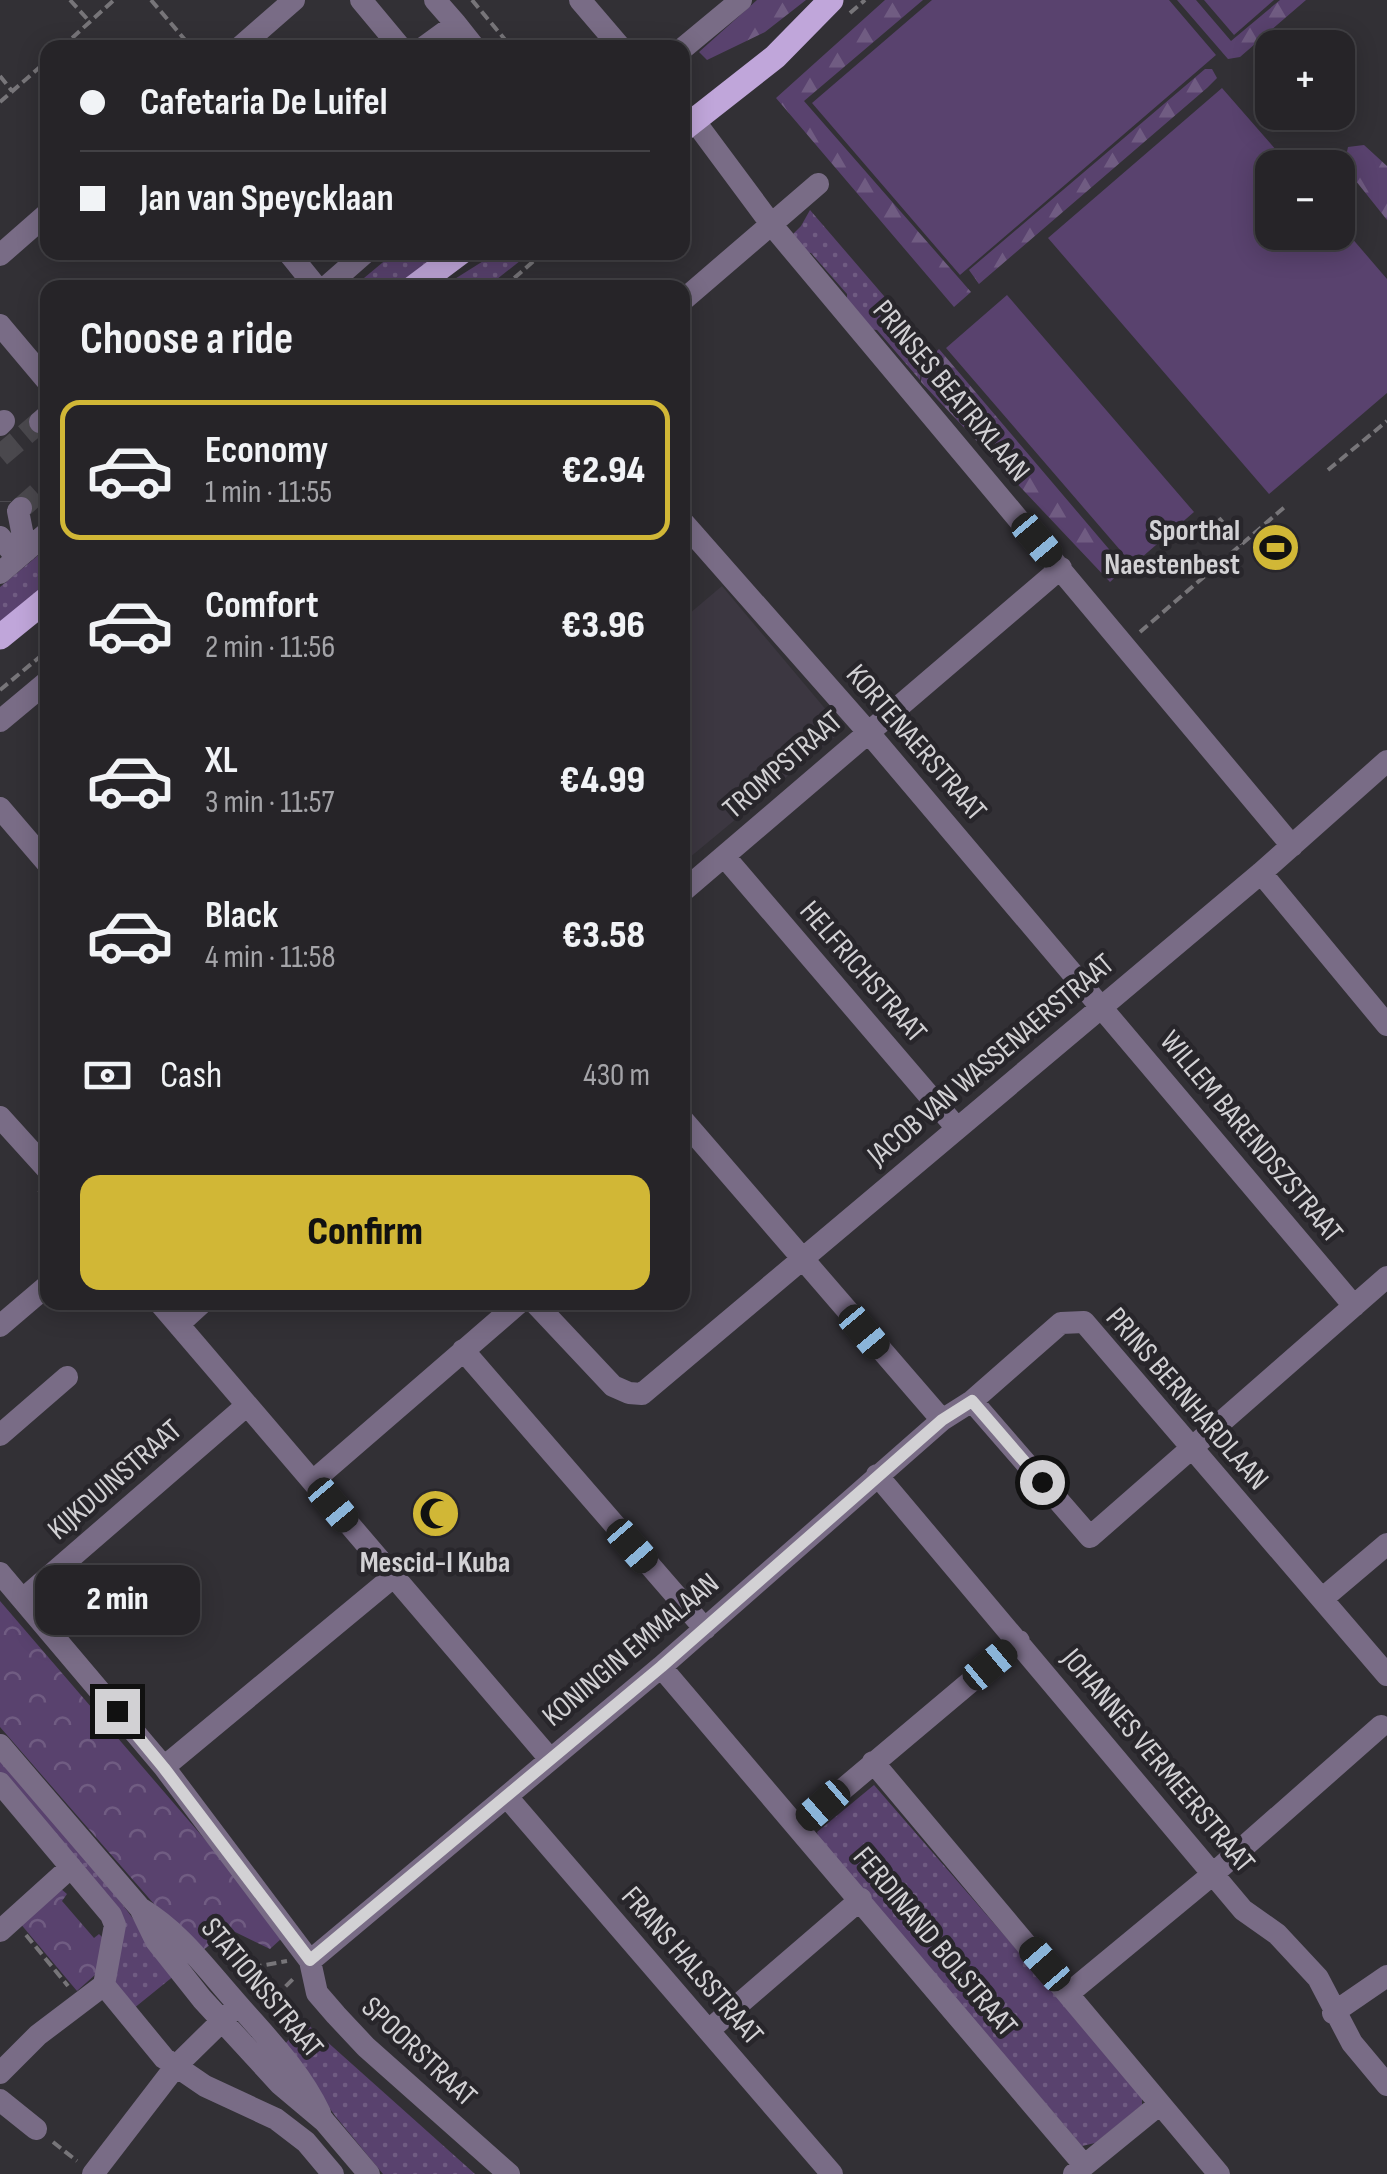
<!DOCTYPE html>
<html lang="en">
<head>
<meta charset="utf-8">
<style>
	:root { --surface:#262428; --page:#2e2c30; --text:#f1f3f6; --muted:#a4a4a8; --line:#424145; --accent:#d1b736 }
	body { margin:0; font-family:"Sofia Sans Condensed",sans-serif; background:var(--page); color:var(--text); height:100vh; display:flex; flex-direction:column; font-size:38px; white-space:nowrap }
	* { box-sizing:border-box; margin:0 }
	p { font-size:32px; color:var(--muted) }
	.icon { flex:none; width:55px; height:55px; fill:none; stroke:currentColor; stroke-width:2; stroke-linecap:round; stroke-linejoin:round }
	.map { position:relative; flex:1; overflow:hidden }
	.side { position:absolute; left:40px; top:280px; width:650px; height:1030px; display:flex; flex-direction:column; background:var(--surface); border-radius:20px; box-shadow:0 5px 25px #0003,0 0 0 2px var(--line) }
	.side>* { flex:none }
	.guide { position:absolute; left:40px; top:40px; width:650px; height:220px; border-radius:20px; box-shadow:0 5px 25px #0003,0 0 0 2px var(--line); display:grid; align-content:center; height:220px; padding:0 40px; background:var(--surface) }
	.controls { position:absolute; left:1255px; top:30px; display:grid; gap:20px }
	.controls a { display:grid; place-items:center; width:100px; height:100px; border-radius:20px; background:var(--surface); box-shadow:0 5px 25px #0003,0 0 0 2px var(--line); font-size:50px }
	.end { position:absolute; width:45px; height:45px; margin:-22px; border:12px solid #d2d1d4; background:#111; box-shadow:0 0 0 5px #111 }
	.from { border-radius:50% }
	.bubble { position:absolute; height:70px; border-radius:20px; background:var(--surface); box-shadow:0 5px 25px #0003,0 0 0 2px var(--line); font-size:32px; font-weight:800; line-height:70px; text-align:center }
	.car { position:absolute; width:30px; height:60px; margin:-30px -15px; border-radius:12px; box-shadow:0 0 8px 2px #0007; background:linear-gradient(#222 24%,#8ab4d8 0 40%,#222 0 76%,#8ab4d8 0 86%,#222 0) }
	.guide b { display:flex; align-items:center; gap:35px; height:95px; font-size:38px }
	.guide b+b { border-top:2px solid var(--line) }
	.guide i { width:25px; height:25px; background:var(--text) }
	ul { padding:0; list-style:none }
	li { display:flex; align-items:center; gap:30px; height:140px; margin:0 20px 15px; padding:0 20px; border:5px solid transparent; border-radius:20px }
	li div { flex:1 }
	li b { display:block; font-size:38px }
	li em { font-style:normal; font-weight:800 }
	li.active { border-color:var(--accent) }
	li>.icon { width:90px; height:90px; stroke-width:1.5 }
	h2 { padding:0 40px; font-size:45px; line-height:120px }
	.pay { display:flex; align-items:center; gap:25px; height:110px; padding:0 40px; font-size:38px }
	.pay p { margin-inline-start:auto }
	.button { display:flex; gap:20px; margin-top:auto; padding:20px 40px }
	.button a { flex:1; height:115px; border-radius:20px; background:var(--accent); color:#111; font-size:40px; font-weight:800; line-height:115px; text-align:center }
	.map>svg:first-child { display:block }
</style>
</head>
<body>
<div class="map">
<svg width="1387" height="2174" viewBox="0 0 1387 2174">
	<defs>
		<pattern id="grass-dots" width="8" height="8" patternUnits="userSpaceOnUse" patternTransform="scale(2.5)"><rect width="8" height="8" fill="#59426e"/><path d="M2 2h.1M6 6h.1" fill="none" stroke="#705c82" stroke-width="1.8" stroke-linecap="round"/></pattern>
		<pattern id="forest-firs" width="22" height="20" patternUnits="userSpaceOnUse" patternTransform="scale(2.5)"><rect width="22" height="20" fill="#59426e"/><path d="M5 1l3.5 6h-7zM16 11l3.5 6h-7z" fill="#705c82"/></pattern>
		<pattern id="park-crowns" width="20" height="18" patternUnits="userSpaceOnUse" patternTransform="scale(2.5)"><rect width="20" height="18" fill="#59426e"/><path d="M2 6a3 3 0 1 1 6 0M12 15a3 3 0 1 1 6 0" fill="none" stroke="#705c82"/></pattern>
	</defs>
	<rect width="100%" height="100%" fill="#323035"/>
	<path fill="#3c3741" d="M 722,586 L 843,730 L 683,863 L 683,619 Z"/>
	<path fill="url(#grass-dots)" d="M 810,210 L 933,353 L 921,364 L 920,380 L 877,330 L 868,329 L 847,304 L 847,294 L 811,253 L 801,252 L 790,237 L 801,226 Z
		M 394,253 L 445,253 L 400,287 L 352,288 Z
		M 496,253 L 530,253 L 487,287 L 442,287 Z
		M 47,548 L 47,585 L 0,626 L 0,587 Z
		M 0,1759 L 111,1889 L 175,1975 L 133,2009 L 115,1984 L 123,1928 L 0,1773 Z
		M 874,1785 L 1142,2094 L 1142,2105 L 1095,2143 L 1082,2146 L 819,1839 L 817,1832 Z
		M 305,2022 L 475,2174 L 383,2174 L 336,2117 L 284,2045 Z"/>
	<path fill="url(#forest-firs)" d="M 757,0 L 806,0 L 765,32 L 707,60 L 699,52 Z
		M 885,0 L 923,0 L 804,101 L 971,292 L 954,307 L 776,98 Z
		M 1177,0 L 1196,0 L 1231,41 L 1280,0 L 1306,0 L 1240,57 L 1228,59 Z
		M 1205,69 L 1212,69 L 1217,78 L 1207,88 L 979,284 L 969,270 Z
		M 1364,145 L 1387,166 L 1387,220 L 1344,166 L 1348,147 Z
		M 939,349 L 1125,568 L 1110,582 L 921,382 L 923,365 Z"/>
	<path fill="url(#park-crowns)" d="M 0,1601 L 208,1843 L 282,1938 L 270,1949 L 231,1930 L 203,1950 L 154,1904 L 0,1727 Z
		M 60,1888 L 67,1894 L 62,1901 L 94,1938 L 99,1934 L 103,1938 L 96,1974 L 77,1991 L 19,1922 Z"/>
	<path fill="#59426e" d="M 932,0 L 1169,0 L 1216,55 L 960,275 L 812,103 Z
		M 1204,0 L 1274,0 L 1234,35 Z
		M 1222,88 L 1291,167 L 1272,168 L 1272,232 L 1338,232 L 1338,222 L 1387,279 L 1387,393 L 1269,494 L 1048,238 Z
		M 1007,295 L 1194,512 L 1133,565 L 946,348 Z"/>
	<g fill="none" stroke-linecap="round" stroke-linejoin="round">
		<path stroke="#4a484d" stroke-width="22" stroke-dasharray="22 11" stroke-linecap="butt" d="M 0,456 L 40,422
			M 0,501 L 0,502
			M 21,508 L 48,484"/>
		<path stroke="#777579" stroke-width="4" stroke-dasharray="10 5" stroke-linecap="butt" d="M 70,0 L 90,22
			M 151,0 L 192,48
			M 472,0 L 512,48
			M 850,13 L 865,0
			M 61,48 L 114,0
			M 0,76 L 12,91
			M 0,102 L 48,60
			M 503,288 L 544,252
			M 1328,470 L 1387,421
			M 1219,518 L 1242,544
			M 1140,632 L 1287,505
			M 0,690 L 48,650
			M 39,1190 L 48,1200
			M 26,1935 L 68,1986
			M 237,1970 L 287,1961
			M 272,2013 L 284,1988 L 293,1979
			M 53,2142 L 77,2161"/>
		<path stroke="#796c86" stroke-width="22" d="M 361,0 L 401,48
			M 435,0 L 456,24
			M 580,0 L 621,48
			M 239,48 L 294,0
			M 423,48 L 456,24 L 475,48
			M 682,49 L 741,0
			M 682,111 L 702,131 L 771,224 L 1292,846
			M 288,252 L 317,288
			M 0,255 L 48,213
			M 325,288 L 366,252
			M 682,301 L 818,184
			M 0,325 L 48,382
			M 40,422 L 48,415
			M 0,425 L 4,421
			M 21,508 L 18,511 L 26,551
			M 682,521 L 868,732 L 1354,1306
			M 0,537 L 17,558
			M 0,573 L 48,532
			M 0,721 L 48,681
			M 0,808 L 48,864
			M 724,856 L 956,1127
			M 1261,873 L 1387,1025
			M 682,892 L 1061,568
			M 0,1117 L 48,1170
			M 682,1119 L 942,1420 L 972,1401 L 1061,1323 L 1084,1322 L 1387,1675
			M 159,1302 L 550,1759
			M 534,1302 L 613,1386 L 629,1393 L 642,1394 L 1261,873 L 1387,761
			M 179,1324 L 203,1302
			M 0,1326 L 48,1285
			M 463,1350 L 705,1629
			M 972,1401 L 1090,1537 L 1387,1277
			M 0,1435 L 67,1377
			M 877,1475 L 1243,1910 L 1277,1934 L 1318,1978 L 1352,2043 L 1387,2085
			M 313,1481 L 520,1302
			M 0,1573 L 164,1767 L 310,1961
			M 23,1599 L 246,1406
			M 1322,1599 L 1387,1544
			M 661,1667 L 1084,2165
			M 0,1745 L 140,1908 L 156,1941 L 202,1999 L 280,2084 L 324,2121 L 369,2174
			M 873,1762 L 1219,2174
			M 164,1767 L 393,1577
			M 0,1783 L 111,1915 L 115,1925 L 104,1985
			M 507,1797 L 832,2174
			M 798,1827 L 1019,1641
			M 140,1908 C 180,1932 204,1966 235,2001 C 266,2037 299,2069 320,2113
			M 0,1931 L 71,1867
			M 310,1961 L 661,1667 L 942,1420
			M 310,1961 L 317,1993 L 336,2015 L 366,2047 L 509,2174
			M 104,1985 L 164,2058 L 205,2086 L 276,2119 L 306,2142 L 333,2174
			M 1069,1993 L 1213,1874 L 1381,1726
			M 1333,2013 L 1387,1976
			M 709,2030 L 861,1899
			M 0,2073 L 38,2035 L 104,1985
			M 0,2100 L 36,2129
			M 93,2174 L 176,2066 L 233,2010
			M 1074,2174 L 1160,2104"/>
		<path stroke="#c0a6da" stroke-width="25" d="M 682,130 L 775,57 L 831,0
			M 413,288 L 461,252
			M 0,637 L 48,598"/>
	</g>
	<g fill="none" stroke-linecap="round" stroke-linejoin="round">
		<path stroke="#d2d1d4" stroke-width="12" d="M 117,1711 L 164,1768 L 310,1960 L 661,1667 L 942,1420 L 972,1401 L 1042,1482"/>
	</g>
	<defs>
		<symbol id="stadium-disc" viewBox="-11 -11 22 22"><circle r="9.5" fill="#d1b736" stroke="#28262b"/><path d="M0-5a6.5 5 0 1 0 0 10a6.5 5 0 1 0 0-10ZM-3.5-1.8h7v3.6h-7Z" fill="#111"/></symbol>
		<symbol id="mosque-disc" viewBox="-11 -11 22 22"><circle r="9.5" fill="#d1b736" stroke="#28262b"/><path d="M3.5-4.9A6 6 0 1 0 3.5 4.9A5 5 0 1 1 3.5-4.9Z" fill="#111"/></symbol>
	</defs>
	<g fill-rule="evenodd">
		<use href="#stadium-disc" x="1248" y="520" width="55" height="55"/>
		<use href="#mosque-disc" x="408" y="1486" width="55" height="55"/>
	</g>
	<g text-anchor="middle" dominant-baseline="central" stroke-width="9" stroke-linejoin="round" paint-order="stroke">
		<g font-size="30" fill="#d2d1d4" stroke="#28262b">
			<text transform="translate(951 391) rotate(50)">PRINSES BEATRIXLAAN</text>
			<text transform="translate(916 743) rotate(49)">KORTENAERSTRAAT</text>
			<text transform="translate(783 765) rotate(-41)">TROMPSTRAAT</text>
			<text transform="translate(863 972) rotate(49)">HELFRICHSTRAAT</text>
			<text transform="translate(991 1060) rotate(-40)">JACOB VAN WASSENAERSTRAAT</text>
			<text transform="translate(1251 1137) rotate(50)">WILLEM BARENDSZSTRAAT</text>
			<text transform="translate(1187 1399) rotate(49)">PRINS BERNHARDLAAN</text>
			<text transform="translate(115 1480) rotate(-41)">KIJKDUINSTRAAT</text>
			<text transform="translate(631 1650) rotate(-40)">KONINGIN EMMALAAN</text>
			<text transform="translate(1158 1761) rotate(50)">JOHANNES VERMEERSTRAAT</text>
			<text transform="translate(935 1942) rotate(50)">FERDINAND BOLSTRAAT</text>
			<text transform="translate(692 1966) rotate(49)">FRANS HALSSTRAAT</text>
			<text transform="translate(262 1988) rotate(50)">STATIONSSTRAAT</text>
			<text transform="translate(419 2052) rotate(43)">SPOORSTRAAT</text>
		</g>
		<g font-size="30" font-weight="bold" fill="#d2d1d4" stroke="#28262b" text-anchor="end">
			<text x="1240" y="531">Sporthal<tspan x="1240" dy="34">Naestenbest</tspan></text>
			<text x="435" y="1563" text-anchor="middle">Mescid-I Kuba</text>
		</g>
	</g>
</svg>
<div class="controls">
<a>+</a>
<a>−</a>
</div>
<i class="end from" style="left:1042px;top:1482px"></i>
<i class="end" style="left:117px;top:1711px"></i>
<div class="bubble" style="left:35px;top:1565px;width:165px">2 min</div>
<i class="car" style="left:1037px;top:540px;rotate:140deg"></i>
<i class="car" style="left:864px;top:1332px;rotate:140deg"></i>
<i class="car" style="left:333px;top:1505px;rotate:140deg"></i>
<i class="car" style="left:632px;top:1546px;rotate:139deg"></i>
<i class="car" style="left:990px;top:1665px;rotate:50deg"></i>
<i class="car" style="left:823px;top:1805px;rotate:229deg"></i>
<i class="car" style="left:1045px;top:1964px;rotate:319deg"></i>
<div class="guide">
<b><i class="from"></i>Cafetaria De Luifel</b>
<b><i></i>Jan van Speycklaan</b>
</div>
<section class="side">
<h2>Choose a ride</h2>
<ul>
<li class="active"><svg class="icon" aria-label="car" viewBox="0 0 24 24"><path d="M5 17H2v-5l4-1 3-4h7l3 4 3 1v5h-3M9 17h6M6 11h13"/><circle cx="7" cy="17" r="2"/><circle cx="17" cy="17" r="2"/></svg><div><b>Economy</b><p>1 min · 11:55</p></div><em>€2.94</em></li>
<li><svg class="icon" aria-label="car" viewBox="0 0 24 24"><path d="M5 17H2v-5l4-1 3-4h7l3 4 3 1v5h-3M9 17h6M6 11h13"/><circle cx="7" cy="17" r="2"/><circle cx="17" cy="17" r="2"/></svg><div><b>Comfort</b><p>2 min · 11:56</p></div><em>€3.96</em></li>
<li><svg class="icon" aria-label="car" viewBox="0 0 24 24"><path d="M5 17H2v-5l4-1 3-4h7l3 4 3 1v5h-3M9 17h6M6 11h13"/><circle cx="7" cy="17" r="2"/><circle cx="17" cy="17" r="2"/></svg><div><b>XL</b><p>3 min · 11:57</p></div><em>€4.99</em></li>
<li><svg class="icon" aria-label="car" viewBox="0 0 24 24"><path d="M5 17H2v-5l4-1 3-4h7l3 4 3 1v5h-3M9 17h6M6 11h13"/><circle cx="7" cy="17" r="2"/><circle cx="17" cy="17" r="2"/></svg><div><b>Black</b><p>4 min · 11:58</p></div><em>€3.58</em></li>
</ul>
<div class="pay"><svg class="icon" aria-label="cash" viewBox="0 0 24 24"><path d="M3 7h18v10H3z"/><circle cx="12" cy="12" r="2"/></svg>Cash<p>430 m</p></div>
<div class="button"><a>Confirm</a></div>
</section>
</div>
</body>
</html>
